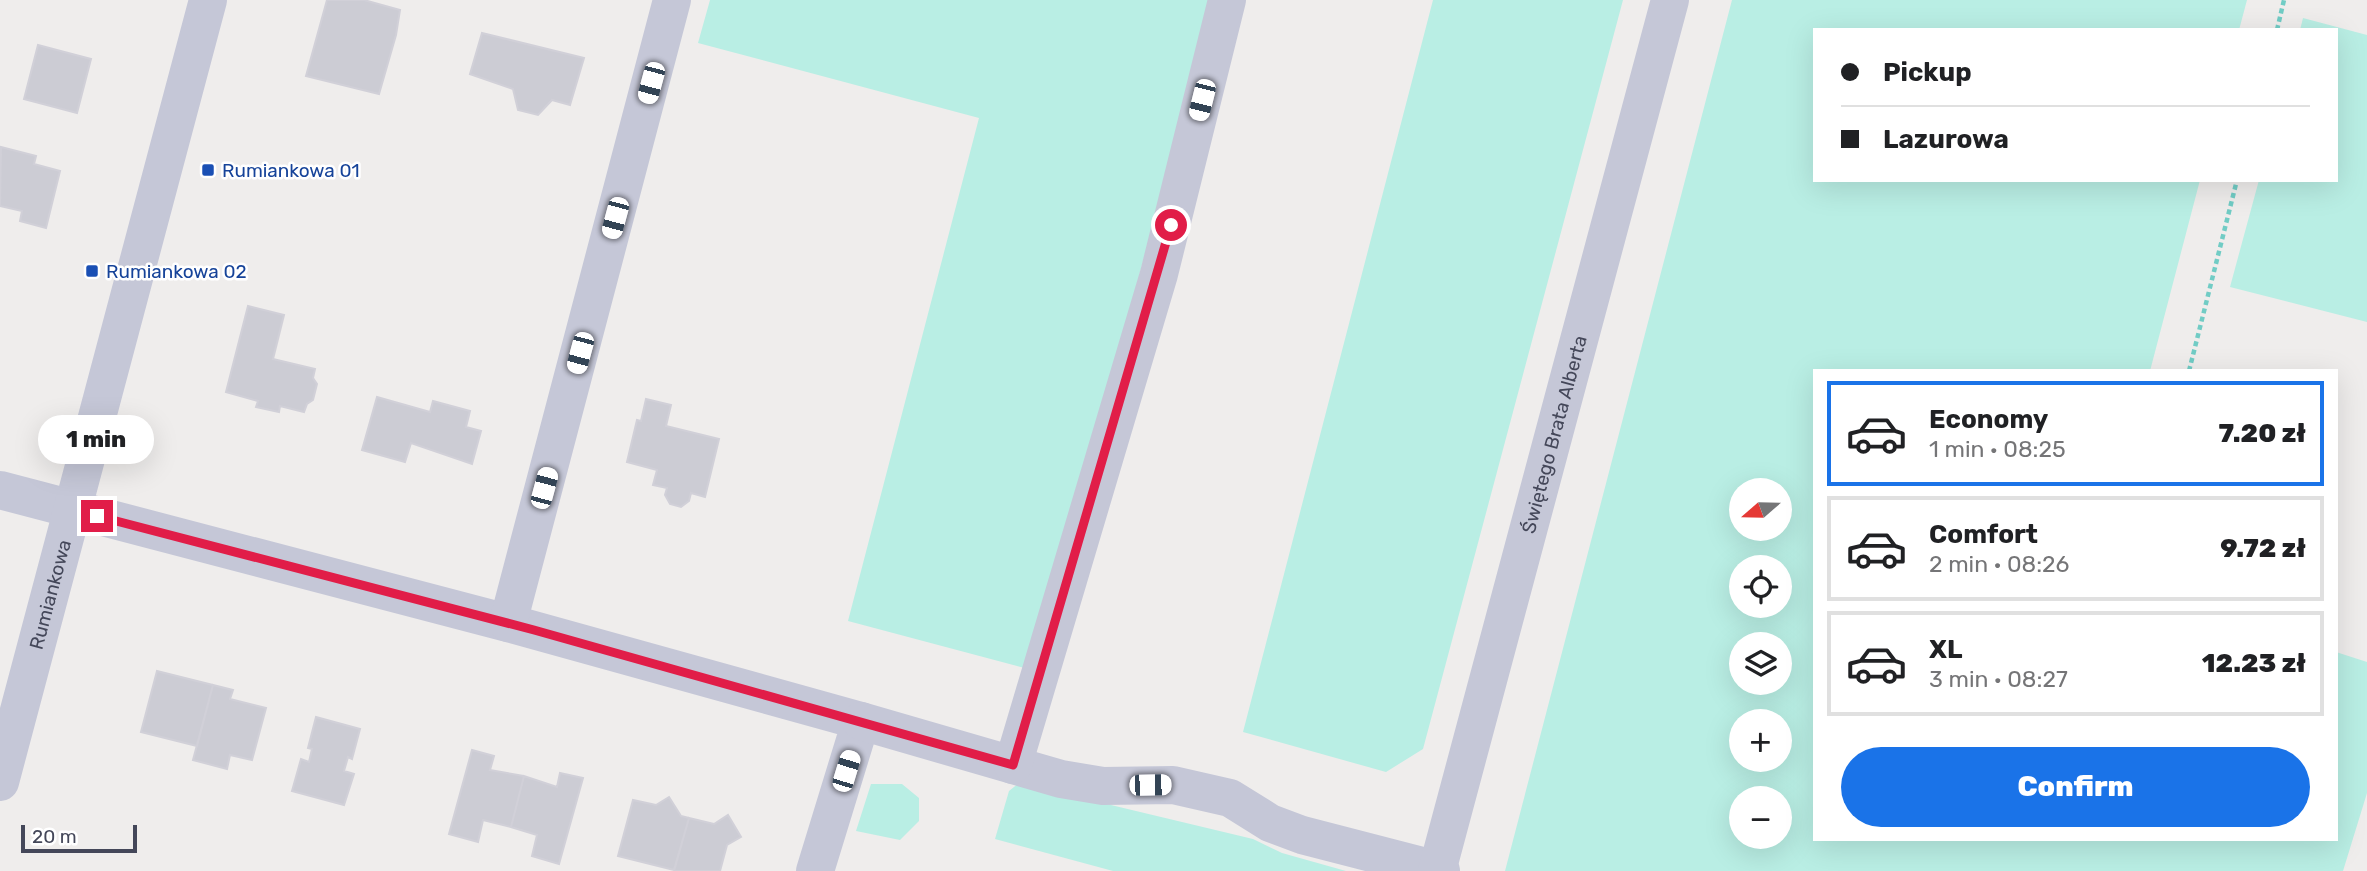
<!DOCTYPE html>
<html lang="en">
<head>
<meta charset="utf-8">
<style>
	:root { --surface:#fff; --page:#f6f6f6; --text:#202124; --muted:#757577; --line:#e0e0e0; --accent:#1a73e8 }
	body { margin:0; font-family:Rubik,sans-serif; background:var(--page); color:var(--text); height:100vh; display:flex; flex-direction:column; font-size:26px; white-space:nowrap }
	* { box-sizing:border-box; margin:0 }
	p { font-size:23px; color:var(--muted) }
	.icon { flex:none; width:38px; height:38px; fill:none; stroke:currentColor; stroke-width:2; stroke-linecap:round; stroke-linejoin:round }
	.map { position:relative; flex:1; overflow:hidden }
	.details { position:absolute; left:1813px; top:369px; width:525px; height:472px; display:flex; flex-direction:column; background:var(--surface); border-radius:0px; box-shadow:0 7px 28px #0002 }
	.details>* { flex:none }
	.guide { position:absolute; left:1813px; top:28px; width:525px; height:154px; border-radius:0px; box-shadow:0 7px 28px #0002; display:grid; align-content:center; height:154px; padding:0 28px; background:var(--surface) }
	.needle { width:46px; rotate:250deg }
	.fabs { position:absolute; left:1729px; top:478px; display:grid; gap:14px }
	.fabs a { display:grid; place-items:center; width:63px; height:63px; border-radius:50%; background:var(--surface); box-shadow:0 7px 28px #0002; font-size:35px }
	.scale { position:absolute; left:21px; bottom:18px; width:116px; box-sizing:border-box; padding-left:7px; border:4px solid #444759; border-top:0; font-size:19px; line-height:24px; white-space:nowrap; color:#444759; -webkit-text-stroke:5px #fff; paint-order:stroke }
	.end { position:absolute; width:32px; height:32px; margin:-16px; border:9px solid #e11d48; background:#fff; box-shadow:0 0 0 4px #fff }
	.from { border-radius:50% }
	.bubble { position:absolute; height:49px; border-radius:24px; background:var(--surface); box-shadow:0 7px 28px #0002; font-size:23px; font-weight:800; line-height:49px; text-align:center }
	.car { position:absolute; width:21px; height:42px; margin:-21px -10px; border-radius:9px; box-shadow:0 0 5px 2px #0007; background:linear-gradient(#fff 24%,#345 0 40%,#fff 0 76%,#345 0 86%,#fff 0) }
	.guide b { display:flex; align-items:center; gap:24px; height:66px; font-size:26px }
	.guide b+b { border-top:2px solid var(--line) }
	.guide i { width:18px; height:18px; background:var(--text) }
	ul { padding:12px 0 0; list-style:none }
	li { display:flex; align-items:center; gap:21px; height:105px; margin:0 14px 10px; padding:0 14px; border:4px solid var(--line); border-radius:0px }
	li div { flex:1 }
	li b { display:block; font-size:26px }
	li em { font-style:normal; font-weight:800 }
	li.on { border-color:var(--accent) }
	li>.icon { width:63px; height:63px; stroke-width:1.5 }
	.button { display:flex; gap:14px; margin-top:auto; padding:14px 28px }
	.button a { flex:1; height:80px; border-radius:42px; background:var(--accent); color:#fff; font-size:28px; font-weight:800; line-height:80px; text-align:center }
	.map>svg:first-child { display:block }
</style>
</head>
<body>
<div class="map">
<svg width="2367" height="871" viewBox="0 0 2367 871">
	<rect width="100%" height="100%" fill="#efedec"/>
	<path fill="#b9eee4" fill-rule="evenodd" d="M 710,0 L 1214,0 L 1032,670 L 848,621 L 979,118 L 698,43 Z
		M 1433,0 L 1623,0 L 1423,749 L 1386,772 L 1243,732 Z
		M 1732,0 L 2247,0 L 2239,30 L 1815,30 L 1815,180 L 2200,180 L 2150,371 L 1815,371 L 1815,840 L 2336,840 L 2336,652 L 2367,662 L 2367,793 L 2343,871 L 1505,871 ZM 1741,490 L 1780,490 L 1780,528 L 1741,528 ZM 1741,567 L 1780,567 L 1780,606 L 1741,606 ZM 1741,644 L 1780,644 L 1780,682 L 1741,682 ZM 1741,721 L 1780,721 L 1780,760 L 1741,760 ZM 1741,798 L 1780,798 L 1780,836 L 1741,836 Z
		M 2303,18 L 2367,35 L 2367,322 L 2230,287 L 2259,180 L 2336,180 L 2336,30 L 2300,30 Z
		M 1019,783 L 1253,839 L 1282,853 L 1346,871 L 1113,871 L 995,839 L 1009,791 Z
		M 871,784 L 902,784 L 919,798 L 919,821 L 900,840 L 856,831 Z"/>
	<path fill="#ccccd4" stroke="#d1d0d8" stroke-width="2" d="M 327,0 L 364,0 L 400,10 L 396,35 L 379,94 L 306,76 Z
		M 482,33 L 584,58 L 570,105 L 552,100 L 538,115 L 518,110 L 513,89 L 470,74 Z
		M 38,45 L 91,59 L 77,113 L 24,99 Z
		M 1,147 L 36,156 L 34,164 L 60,171 L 46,228 L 20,221 L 22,211 L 0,206 Z
		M 248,306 L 284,315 L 273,359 L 315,369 L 313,378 L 317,384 L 313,400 L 307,404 L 304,412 L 280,406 L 279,412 L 256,407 L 258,401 L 226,392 Z
		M 377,397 L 430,412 L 433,401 L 470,411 L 466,427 L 481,431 L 472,464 L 411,443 L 405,462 L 362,450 Z
		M 646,399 L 671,405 L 666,426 L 719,439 L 705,497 L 691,493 L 689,501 L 681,507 L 670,504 L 665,495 L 667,488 L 653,485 L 657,470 L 627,462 L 637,420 L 641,421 Z
		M 157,671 L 213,685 L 197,746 L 141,732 Z
		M 213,685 L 233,690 L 230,699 L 266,708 L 252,760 L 230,755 L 227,769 L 193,760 Z
		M 316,717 L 360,729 L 352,759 L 348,757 L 344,771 L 354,774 L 344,805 L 292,791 L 301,759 L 309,762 L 312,749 L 308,748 Z
		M 472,750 L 494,756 L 490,770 L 524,776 L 511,827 L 483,820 L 478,842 L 449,834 Z
		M 560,773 L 583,778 L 559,864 L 532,856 L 537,835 L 511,827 L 524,776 L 557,787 Z
		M 669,797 L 681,816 L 689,818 L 674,870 L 618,856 L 633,800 L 656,805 Z
		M 728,815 L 741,837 L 727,845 L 720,871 L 674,871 L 689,818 L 714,824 Z"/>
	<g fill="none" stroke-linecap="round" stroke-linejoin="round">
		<path stroke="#71ccc5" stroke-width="4.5" stroke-dasharray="5 3.5" stroke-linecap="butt" d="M 2277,30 L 2284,0
			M 2189,371 L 2237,180"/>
		<g stroke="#c5c7d7" stroke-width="38">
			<path d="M 0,490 L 508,623 L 861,721 L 815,871"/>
			<path d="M 508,623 L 672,0"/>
			<path d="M 861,721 L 1061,779 L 1103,786 L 1173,785 L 1230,798 L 1270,823 L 1302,835 L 1441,871"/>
			<path d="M 1013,765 L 1159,274 L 1227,0"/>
			<path id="s1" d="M 0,782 L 208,0"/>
			<path id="s2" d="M 1437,871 L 1670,0"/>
		</g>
	</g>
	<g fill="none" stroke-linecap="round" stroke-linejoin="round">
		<path stroke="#e11d48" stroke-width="9" d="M 97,516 L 534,630 L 1013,765 L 1171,225"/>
	</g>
	<g fill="#1a4fb4" stroke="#fff" stroke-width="2.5">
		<rect x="201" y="163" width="14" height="14" rx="3.5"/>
		<rect x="85" y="264" width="14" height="14" rx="3.5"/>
	</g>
	<g text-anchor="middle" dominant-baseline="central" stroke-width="5" stroke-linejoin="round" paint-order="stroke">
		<g font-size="19" fill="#164399" stroke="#fff" text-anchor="start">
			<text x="222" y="170">Rumiankowa 01</text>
			<text x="106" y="271">Rumiankowa 02</text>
		</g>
		<g font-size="19" fill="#444759" stroke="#fff">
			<text stroke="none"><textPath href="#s2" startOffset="452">Świętego Brata Alberta</textPath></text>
			<text stroke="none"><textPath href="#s1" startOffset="194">Rumiankowa</textPath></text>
		</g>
	</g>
</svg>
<div class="fabs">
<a><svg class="needle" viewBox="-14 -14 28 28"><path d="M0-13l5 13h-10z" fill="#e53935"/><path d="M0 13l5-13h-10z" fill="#757577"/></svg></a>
<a><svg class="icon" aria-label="locate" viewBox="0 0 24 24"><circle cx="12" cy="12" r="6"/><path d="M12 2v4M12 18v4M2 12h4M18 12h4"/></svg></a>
<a><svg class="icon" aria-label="layers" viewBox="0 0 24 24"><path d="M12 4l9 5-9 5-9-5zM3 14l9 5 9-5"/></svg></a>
<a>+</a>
<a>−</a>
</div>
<div class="scale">20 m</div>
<i class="end from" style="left:1171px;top:225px"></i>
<i class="end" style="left:97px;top:516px"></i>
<div class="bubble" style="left:38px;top:415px;width:116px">1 min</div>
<i class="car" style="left:651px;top:83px;rotate:195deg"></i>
<i class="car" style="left:1202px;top:100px;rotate:194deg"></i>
<i class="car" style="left:615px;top:218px;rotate:195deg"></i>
<i class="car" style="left:580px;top:353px;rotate:195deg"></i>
<i class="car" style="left:544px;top:488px;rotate:15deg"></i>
<i class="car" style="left:846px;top:771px;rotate:17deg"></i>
<i class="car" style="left:1150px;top:785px;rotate:89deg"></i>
<div class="guide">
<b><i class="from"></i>Pickup</b>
<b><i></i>Lazurowa</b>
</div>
<section class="details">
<ul>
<li class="on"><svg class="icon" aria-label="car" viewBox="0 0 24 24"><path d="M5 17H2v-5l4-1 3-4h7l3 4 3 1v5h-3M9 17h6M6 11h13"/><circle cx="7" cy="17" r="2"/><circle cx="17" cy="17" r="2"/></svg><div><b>Economy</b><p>1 min · 08:25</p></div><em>7.20 zł</em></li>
<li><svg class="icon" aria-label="car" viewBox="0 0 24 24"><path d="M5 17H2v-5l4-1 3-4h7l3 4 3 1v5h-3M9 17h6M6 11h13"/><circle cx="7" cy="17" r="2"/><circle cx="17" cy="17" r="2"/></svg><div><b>Comfort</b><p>2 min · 08:26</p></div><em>9.72 zł</em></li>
<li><svg class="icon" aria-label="car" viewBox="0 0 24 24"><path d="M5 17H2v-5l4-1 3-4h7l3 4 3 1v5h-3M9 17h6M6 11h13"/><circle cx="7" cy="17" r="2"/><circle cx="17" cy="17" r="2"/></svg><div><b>XL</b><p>3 min · 08:27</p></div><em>12.23 zł</em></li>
</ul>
<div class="button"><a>Confirm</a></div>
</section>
</div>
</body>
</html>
